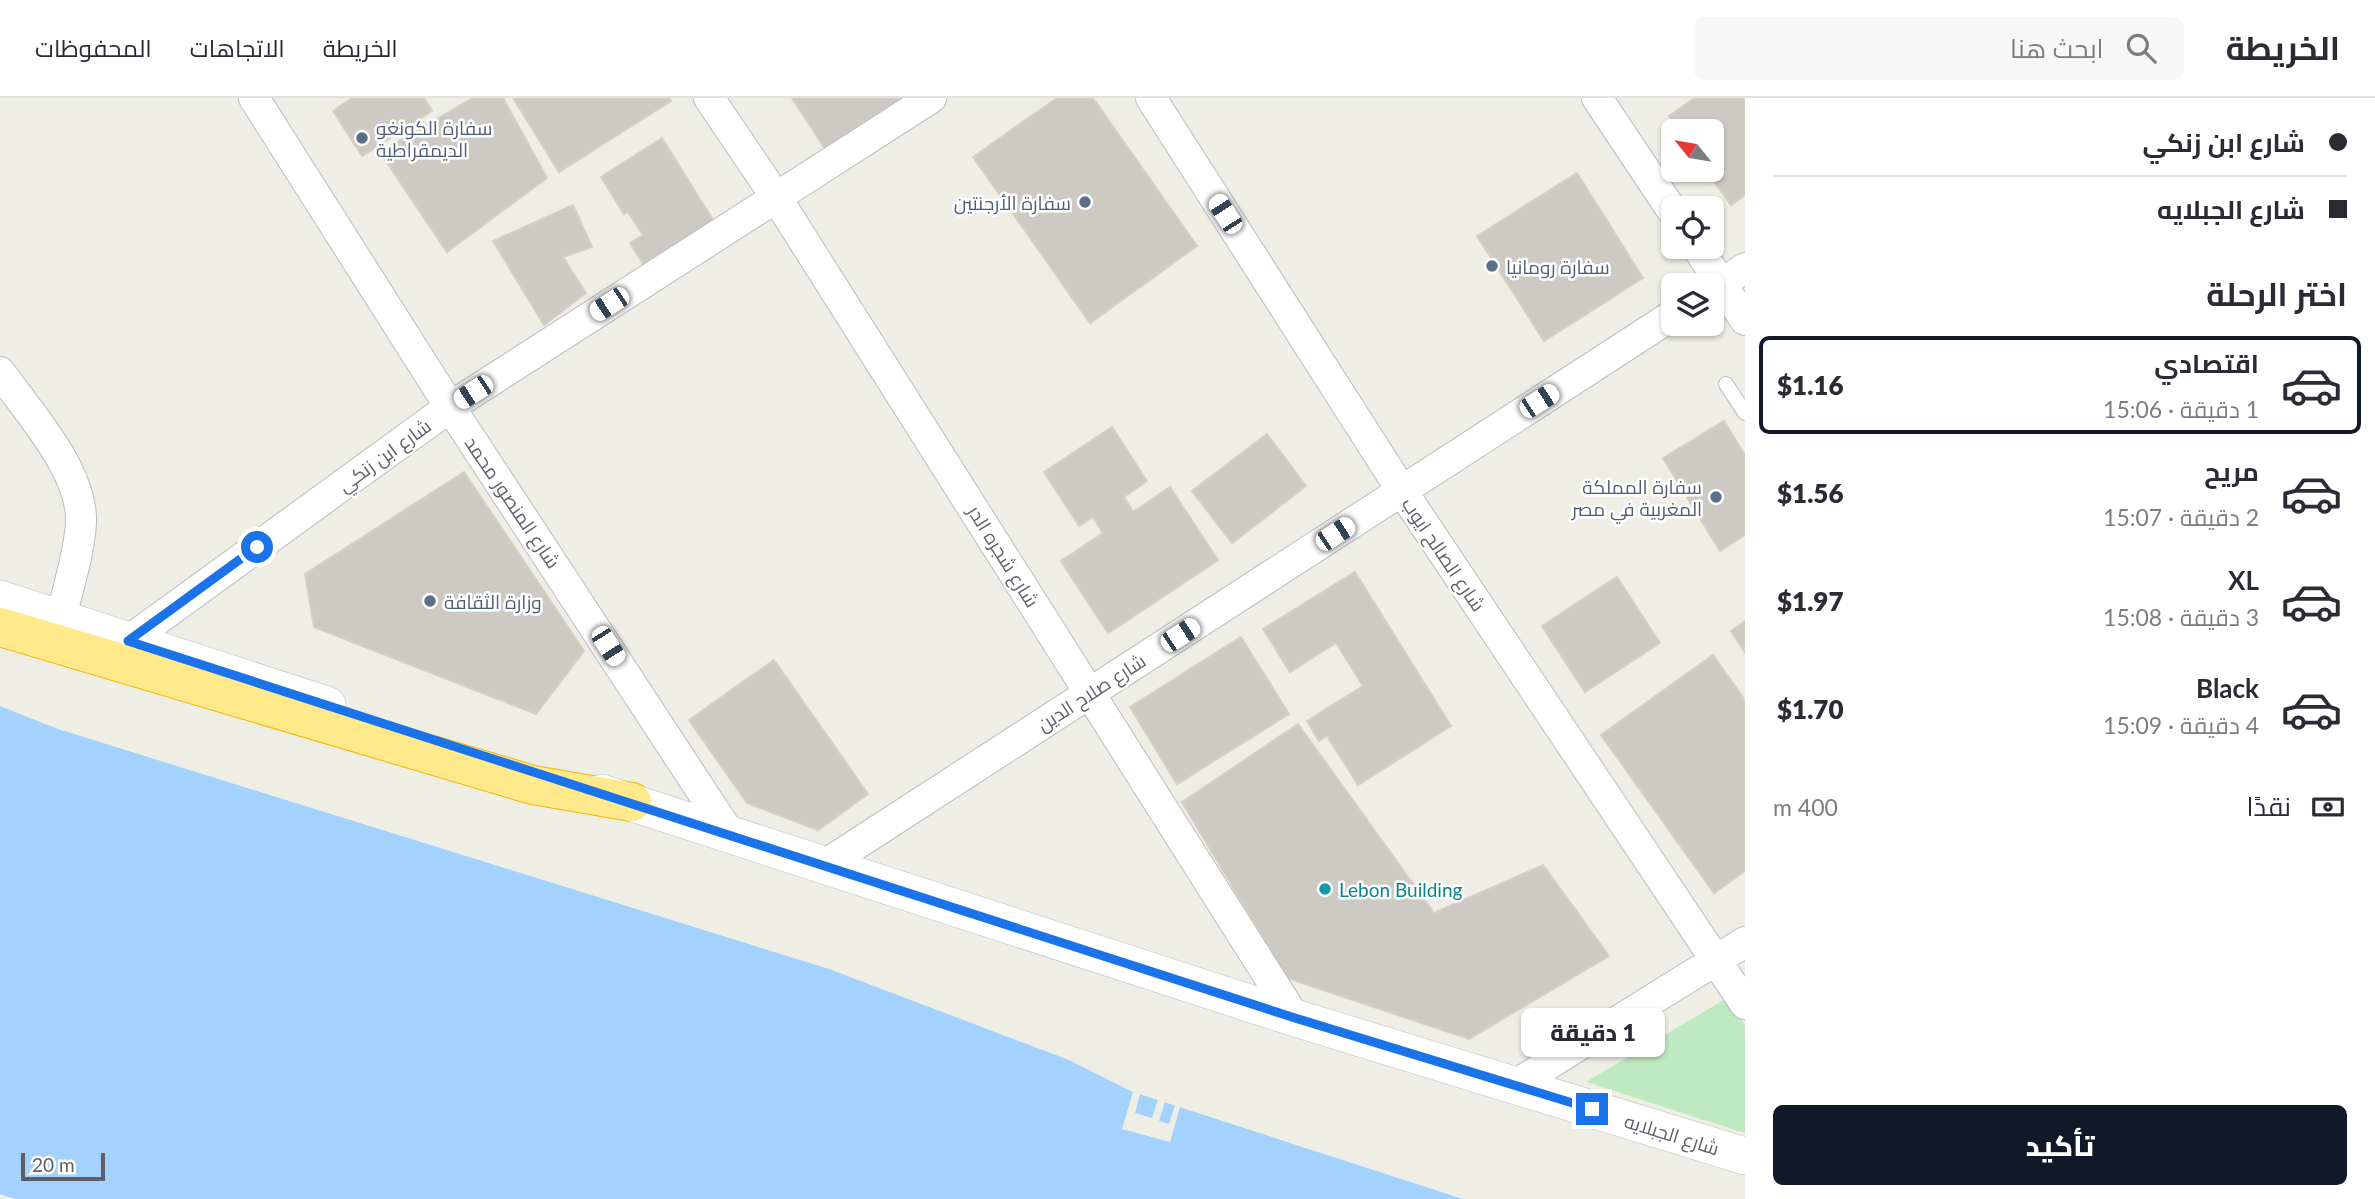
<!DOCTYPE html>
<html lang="ar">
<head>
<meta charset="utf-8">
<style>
	:root { --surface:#fff; --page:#f7f7f7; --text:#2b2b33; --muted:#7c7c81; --line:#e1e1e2; --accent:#111827 }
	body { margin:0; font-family:Lato,Cairo,sans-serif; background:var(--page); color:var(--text); direction:rtl; height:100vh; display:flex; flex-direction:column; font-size:26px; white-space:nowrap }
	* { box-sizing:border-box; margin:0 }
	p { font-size:23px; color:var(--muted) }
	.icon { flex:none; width:38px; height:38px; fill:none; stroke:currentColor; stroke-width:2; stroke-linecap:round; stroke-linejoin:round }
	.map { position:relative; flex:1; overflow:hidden; direction:ltr }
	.panel { display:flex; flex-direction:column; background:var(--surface); width:630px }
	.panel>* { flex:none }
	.top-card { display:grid; align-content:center; height:154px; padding:0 28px; background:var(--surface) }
	.needle { width:46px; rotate:300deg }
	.buttons { position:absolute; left:1661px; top:21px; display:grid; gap:14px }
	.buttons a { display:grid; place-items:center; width:63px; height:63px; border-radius:10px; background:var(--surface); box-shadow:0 2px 5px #0004; font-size:35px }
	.scale { position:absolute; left:21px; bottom:18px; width:84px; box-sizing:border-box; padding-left:7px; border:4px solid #5c5f66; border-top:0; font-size:19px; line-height:24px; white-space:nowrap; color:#5c5f66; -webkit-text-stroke:5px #fff; paint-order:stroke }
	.end { position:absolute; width:32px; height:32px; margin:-16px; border:9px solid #1a73e8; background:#fff; box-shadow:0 0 0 4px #fff }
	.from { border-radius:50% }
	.bubble { position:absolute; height:49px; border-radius:10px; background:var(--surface); box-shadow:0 2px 5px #0004; font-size:23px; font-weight:800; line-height:49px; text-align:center; direction:rtl }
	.car { position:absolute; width:21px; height:42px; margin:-21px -10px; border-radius:9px; box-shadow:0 0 5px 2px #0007; background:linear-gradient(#fff 24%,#345 0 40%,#fff 0 76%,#345 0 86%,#fff 0) }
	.top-card b { display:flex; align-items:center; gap:24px; height:66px; font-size:26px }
	.top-card b+b { border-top:2px solid var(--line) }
	.top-card i { width:18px; height:18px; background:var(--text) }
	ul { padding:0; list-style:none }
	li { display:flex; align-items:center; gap:21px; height:98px; margin:0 14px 10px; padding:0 14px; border:4px solid transparent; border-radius:10px }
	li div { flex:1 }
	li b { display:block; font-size:26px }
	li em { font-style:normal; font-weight:800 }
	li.active { border-color:var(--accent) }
	li>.icon { width:63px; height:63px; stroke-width:1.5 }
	h2 { padding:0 28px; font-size:32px; line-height:84px }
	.pay { display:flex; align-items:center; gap:18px; height:77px; padding:0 28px; font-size:26px }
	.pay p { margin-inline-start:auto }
	.button { display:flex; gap:14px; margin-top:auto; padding:14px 28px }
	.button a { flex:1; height:80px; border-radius:10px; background:var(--accent); color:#fff; font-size:28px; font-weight:800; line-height:80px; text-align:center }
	header { display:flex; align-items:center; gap:42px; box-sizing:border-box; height:98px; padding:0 35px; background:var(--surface); border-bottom:2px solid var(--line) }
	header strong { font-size:33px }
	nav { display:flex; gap:38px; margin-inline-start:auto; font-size:24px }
	.search { width:490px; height:63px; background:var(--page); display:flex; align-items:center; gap:18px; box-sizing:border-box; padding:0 24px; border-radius:10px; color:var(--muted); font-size:26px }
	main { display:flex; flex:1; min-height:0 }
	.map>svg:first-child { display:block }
</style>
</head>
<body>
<header>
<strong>الخريطة</strong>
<div class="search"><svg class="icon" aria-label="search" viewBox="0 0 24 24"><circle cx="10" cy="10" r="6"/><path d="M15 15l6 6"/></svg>ابحث هنا</div>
<nav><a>الخريطة</a><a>الاتجاهات</a><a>المحفوظات</a></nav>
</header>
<main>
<section class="panel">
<div class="top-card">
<b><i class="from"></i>شارع ابن زنكي</b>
<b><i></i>شارع الجبلايه</b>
</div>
<h2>اختر الرحلة</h2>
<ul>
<li class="active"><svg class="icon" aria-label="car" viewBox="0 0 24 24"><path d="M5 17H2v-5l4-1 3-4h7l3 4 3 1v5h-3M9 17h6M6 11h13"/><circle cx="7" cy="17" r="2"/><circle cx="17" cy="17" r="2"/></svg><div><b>اقتصادي</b><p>1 دقيقة · 15:06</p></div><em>$1.16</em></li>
<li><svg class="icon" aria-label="car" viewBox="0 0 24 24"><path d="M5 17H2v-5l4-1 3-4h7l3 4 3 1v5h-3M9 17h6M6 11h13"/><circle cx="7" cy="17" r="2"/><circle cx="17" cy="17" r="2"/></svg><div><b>مريح</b><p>2 دقيقة · 15:07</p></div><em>$1.56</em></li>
<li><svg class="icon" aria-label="car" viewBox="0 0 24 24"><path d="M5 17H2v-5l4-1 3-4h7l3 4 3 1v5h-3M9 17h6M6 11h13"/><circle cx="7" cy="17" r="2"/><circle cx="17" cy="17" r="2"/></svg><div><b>XL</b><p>3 دقيقة · 15:08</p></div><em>$1.97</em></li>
<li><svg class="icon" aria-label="car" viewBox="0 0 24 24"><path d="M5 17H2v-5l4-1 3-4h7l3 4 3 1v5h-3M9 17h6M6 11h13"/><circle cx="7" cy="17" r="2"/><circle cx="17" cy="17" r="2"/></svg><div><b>Black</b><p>4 دقيقة · 15:09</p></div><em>$1.70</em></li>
</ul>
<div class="pay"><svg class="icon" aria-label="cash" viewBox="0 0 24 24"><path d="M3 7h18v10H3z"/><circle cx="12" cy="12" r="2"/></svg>نقدًا<p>400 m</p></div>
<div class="button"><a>تأكيد</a></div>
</section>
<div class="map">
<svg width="1745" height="1101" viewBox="0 0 1745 1101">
	<rect width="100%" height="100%" fill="#efeee4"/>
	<path fill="#bee9c1" d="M 1727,900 L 1745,927 L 1745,1035 L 1586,984 Z"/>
	<path fill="#a4d2ff" d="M 0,608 L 58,631 L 829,871 L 1069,962 L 1133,994 L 1463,1101 L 15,1101 L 0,1096 Z"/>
	<path fill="#efeee4" d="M 1133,994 L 1140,996 L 1135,1015 L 1152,1020 L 1158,1002 L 1165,1004 L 1159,1023 L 1169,1026 L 1175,1007 L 1180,1009 L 1170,1044 L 1122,1031 Z"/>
	<path fill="#cdcac3" stroke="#d5d0c1" stroke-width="2" d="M 424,0 L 432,13 L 362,58 L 333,13 L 352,0 Z
		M 473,0 L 503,0 L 547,80 L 447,154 L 380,54 Z
		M 513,0 L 669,0 L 671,3 L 559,74 Z
		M 792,0 L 907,0 L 825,51 Z
		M 1057,0 L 1093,0 L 1197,148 L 1090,225 L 973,59 Z
		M 1695,0 L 1745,0 L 1745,97 L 1731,107 L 1706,72 L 1712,72 L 1712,33 L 1680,33 L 1669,18 Z
		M 662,40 L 716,127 L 647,172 L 630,145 L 643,137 L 628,114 L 624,116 L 601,79 Z
		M 1577,75 L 1643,180 L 1544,243 L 1477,138 Z
		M 573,107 L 592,149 L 563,159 L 586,195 L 544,227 L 493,143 Z
		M 1724,323 L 1745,357 L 1745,437 L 1720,453 L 1663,360 Z
		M 1112,329 L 1147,383 L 1124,399 L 1133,414 L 1170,389 L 1218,462 L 1108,535 L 1061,463 L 1103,435 L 1093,419 L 1079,428 L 1044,374 Z
		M 1267,336 L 1306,388 L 1232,445 L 1192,393 Z
		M 464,374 L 584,553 L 536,616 L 314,529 L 305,476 Z
		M 1355,474 L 1451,628 L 1358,687 L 1327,638 L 1319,643 L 1307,623 L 1363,588 L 1336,545 L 1290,574 L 1263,531 Z
		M 1617,479 L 1660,545 L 1585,594 L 1542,528 Z
		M 1745,523 L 1745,555 L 1731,533 Z
		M 1241,539 L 1289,616 L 1177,686 L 1130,609 Z
		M 1713,557 L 1745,602 L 1745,773 L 1714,795 L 1601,637 Z
		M 774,562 L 868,696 L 818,732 L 747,705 L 689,622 Z
		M 1298,626 L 1434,815 L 1543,767 L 1609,858 L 1469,941 L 1287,880 L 1182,704 Z"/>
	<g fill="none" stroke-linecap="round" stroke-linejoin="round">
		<defs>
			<path id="service" d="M 1726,286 L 1745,315"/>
			<path id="minor" d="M 254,0 L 450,309 L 729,735
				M 709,0 L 776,99 L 1295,920
				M 1151,0 L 1402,393 L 1745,906
				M 1597,0 L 1673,114
				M 1697,149 L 1745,222
				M 1712,192 L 1745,170
				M 0,274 C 29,315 83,373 81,425 C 79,457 68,489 61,520
				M 128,543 L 450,309 L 931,0
				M 826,766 L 1673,217
				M 1515,987 L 1745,844"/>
			<path id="tertiary" d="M 0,501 L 327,607
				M 602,695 L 1295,920 L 1745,1058"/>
			<path id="motorway" d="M 0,529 L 533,687 L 632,704"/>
		</defs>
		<use href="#service" stroke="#bbbdc4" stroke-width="16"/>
		<use href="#minor" stroke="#bbbdc4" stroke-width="32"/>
		<use href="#tertiary" stroke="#bbbdc4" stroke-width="38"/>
		<use href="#motorway" stroke="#f3b600" stroke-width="40"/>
		<use href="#service" stroke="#fff" stroke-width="14"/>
		<use href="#minor" stroke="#fff" stroke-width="30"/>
		<use href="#tertiary" stroke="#fff" stroke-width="37"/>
		<use href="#motorway" stroke="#ffe98b" stroke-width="38"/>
	</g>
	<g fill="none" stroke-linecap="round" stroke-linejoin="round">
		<path stroke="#1a73e8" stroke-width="9" d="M 257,449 L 128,543 L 1295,920 L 1592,1011"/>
	</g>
	<g fill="#5c6f8a" stroke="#fff" stroke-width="2.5">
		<circle cx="362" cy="40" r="7"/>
		<circle cx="1085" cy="104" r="7"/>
		<circle cx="1492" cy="168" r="7"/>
		<circle cx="1716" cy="399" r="7"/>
		<circle cx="430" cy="503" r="7"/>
	</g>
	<circle fill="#0f9aa8" stroke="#fff" stroke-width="2.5" cx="1325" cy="791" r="7"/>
	<g text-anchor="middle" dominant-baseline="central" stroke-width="5" stroke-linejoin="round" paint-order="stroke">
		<g font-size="19" fill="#4e5e75" stroke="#fff" text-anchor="start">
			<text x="376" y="29">سفارة الكونغو<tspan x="376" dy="22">الديمقراطية</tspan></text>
			<text x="1071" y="104" text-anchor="end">سفارة الأرجنتين</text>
			<text x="1506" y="168">سفارة رومانيا</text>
			<text x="1702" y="388" text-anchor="end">سفارة المملكة<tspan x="1702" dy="22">المغربية في مصر</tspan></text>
			<text x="444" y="503">وزارة الثقافة</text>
		</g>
		<g font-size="19" fill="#5c5f66" stroke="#fff">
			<text transform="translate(384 357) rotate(-36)">شارع ابن زنكي</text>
			<text transform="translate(513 404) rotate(56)">شارع المنصور محمد</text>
			<text transform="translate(1444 456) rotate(56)">شارع الصالح ايوب</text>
			<text transform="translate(1004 458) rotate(58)">شارع شجره الدر</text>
			<text transform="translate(1091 594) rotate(-33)">شارع صلاح الدين</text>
			<text transform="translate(1672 1036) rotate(17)">شارع الجبلايه</text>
		</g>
		<g font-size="19" fill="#0d838f" stroke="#fff" text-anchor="start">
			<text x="1339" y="791">Lebon Building</text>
		</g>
	</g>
</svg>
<div class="buttons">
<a><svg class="needle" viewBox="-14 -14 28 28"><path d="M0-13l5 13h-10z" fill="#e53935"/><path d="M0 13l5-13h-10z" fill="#7c7c81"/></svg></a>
<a><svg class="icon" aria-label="locate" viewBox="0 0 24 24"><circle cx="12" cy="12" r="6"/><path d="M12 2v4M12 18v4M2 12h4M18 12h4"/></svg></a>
<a><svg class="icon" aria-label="layers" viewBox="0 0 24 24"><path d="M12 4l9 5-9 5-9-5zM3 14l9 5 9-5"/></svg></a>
</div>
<div class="scale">20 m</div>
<i class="end from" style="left:257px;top:449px"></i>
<i class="end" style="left:1592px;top:1011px"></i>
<div class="bubble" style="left:1521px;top:910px;width:144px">1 دقيقة</div>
<i class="car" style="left:1225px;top:116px;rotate:327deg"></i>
<i class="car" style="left:609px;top:206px;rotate:237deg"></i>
<i class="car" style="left:473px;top:294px;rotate:237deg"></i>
<i class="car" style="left:1539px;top:303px;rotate:57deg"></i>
<i class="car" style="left:1335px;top:436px;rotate:57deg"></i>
<i class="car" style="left:1180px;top:537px;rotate:57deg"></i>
<i class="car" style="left:608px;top:548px;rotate:147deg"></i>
</div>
</main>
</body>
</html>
